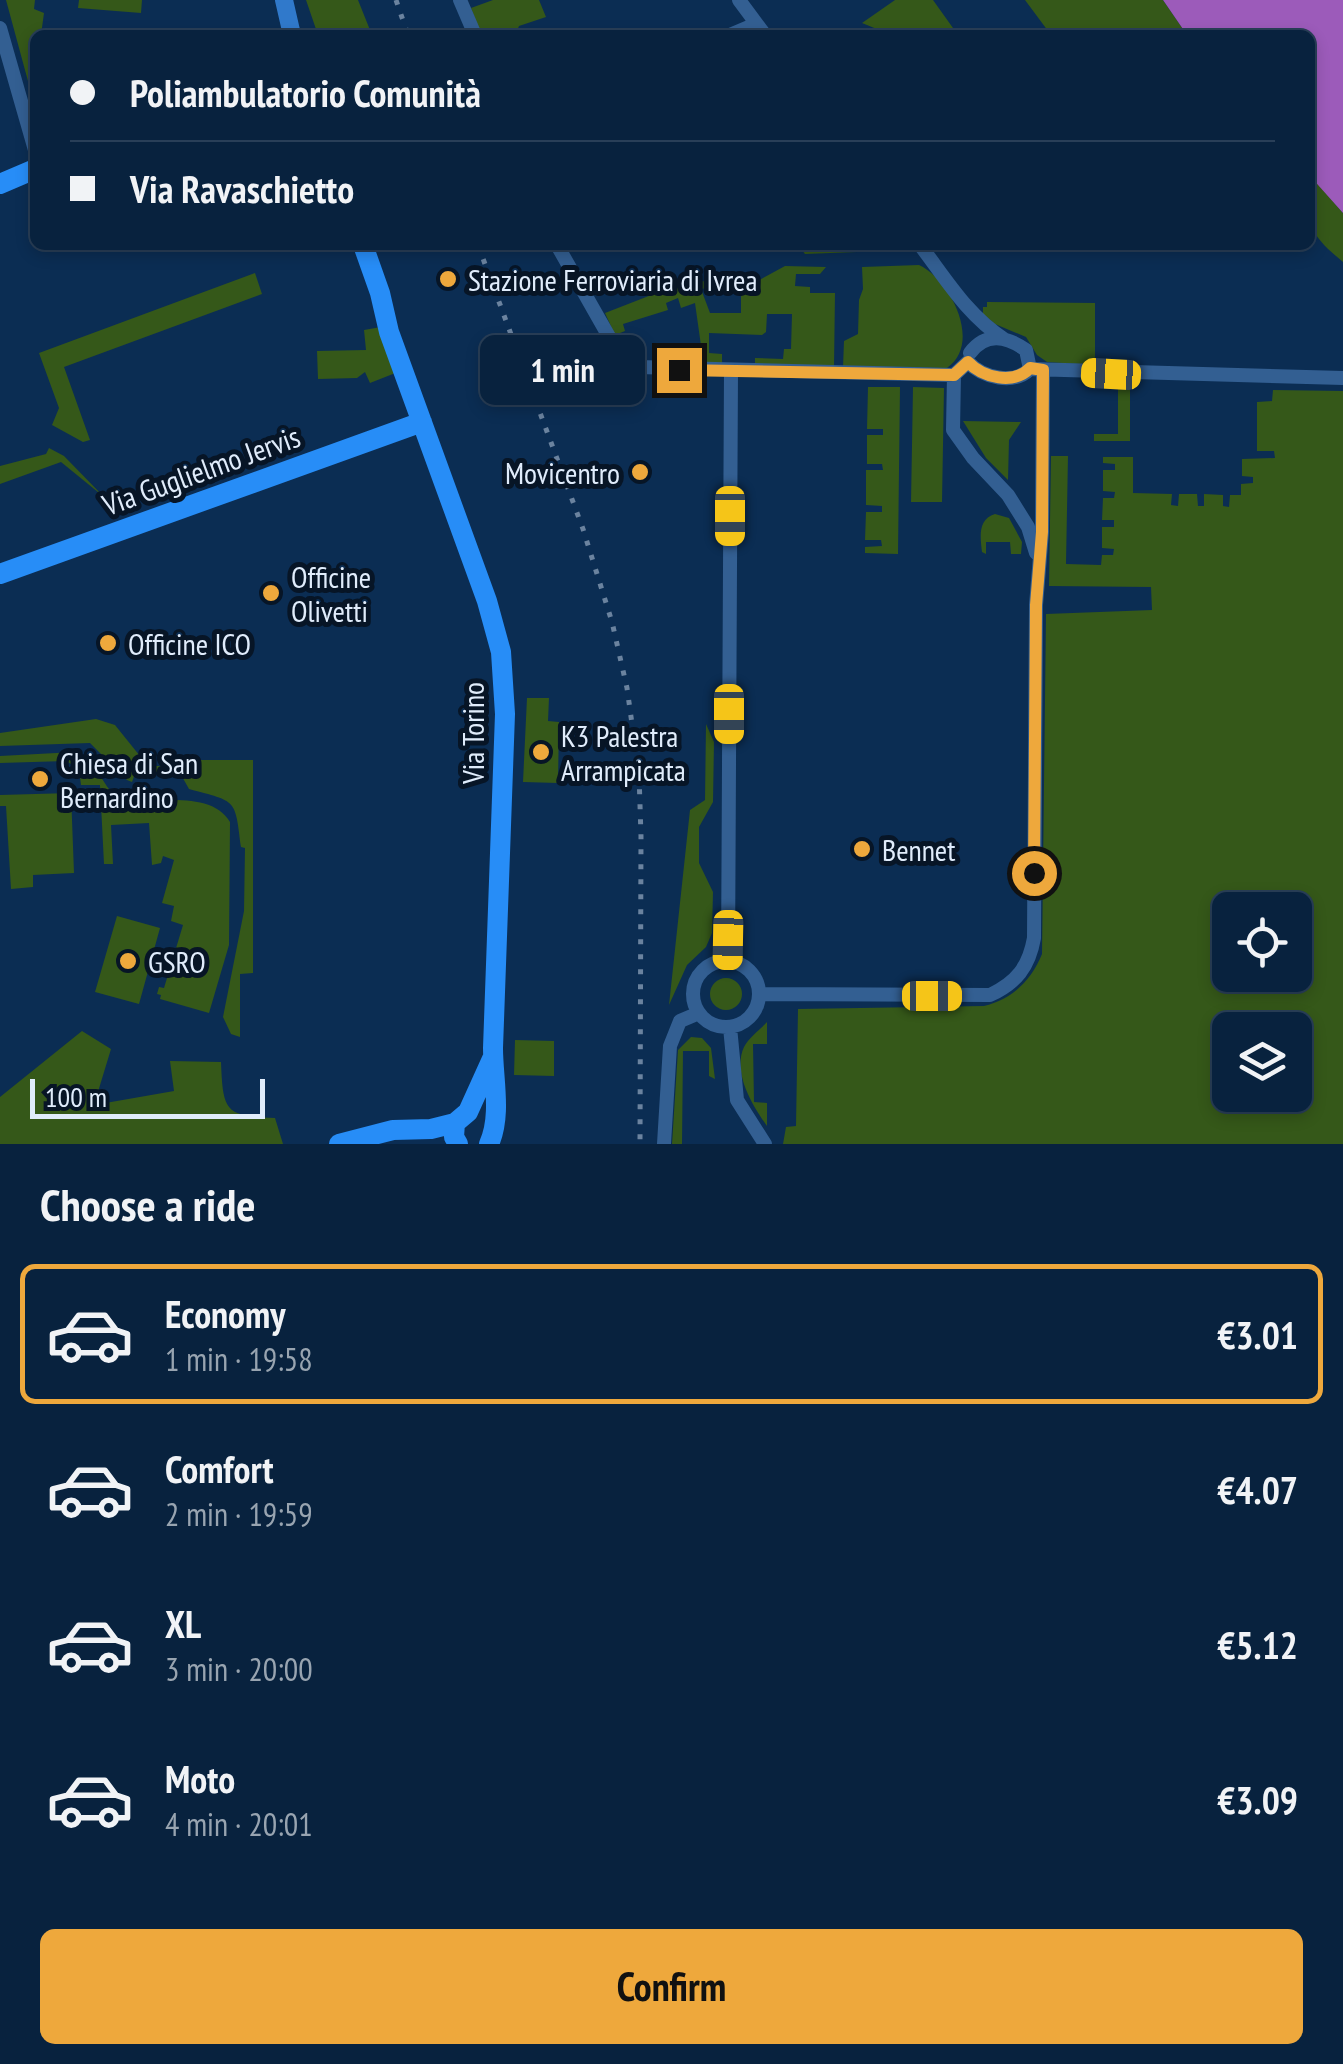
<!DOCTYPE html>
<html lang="en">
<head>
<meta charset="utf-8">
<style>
	:root { --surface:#08223e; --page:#162f49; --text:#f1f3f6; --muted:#98a4b0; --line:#293f58; --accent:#eea83c }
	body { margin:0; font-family:"PT Sans Narrow",sans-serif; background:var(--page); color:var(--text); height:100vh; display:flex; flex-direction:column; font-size:38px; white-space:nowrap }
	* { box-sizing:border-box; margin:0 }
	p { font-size:32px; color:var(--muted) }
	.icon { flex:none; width:55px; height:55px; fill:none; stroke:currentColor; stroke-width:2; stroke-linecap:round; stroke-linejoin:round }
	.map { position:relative; height:1144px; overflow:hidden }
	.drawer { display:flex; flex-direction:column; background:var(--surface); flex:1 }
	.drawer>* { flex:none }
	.hud { position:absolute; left:30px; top:30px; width:1285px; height:220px; border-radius:15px; box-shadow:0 5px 15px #0003,0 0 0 2px var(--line); display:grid; align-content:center; height:220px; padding:0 40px; background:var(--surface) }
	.controls { position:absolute; left:1212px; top:892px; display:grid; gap:20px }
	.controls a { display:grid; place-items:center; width:100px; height:100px; border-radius:15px; background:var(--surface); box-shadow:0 5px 15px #0003,0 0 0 2px var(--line); font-size:50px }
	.scale { position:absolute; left:30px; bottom:25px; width:235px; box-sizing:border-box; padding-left:10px; border:5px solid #e0ecfb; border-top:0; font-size:28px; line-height:35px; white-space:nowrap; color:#e0ecfb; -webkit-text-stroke:8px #071526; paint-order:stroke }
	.end { position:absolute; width:45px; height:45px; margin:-22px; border:12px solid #eea83c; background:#111; box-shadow:0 0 0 5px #111 }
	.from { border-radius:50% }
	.bubble { position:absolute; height:70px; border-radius:15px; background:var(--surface); box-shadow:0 5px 15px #0003,0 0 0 2px var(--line); font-size:32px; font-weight:600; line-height:70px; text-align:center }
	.car { position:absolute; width:30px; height:60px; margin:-30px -15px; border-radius:12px; box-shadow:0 0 8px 2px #0007; background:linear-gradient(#f5c518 24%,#345 0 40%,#f5c518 0 76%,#345 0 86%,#f5c518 0) }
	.hud b { display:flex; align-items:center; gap:35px; height:95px; font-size:38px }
	.hud b+b { border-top:2px solid var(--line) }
	.hud i { width:25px; height:25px; background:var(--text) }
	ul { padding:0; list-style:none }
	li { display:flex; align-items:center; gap:30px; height:140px; margin:0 20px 15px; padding:0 20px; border:5px solid transparent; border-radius:15px }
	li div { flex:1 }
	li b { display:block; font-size:38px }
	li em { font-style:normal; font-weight:600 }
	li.current { border-color:var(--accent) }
	li>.icon { width:90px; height:90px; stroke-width:1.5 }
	h2 { padding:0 40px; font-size:45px; line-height:120px }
	.action { display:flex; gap:20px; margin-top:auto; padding:20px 40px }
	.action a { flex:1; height:115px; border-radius:15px; background:var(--accent); color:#111; font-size:40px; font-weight:600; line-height:115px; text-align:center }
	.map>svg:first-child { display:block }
</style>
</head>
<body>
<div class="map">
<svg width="1343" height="1144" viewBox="0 0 1343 1144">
	<rect width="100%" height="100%" fill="#0b2d53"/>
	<path fill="#355819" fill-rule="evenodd" d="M 6,0 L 35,0 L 34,9 L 44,13 L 41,35 L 35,35 L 29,78 L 35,81 L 35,107 Z
		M 79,0 L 142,0 L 141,13 L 78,8 Z
		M 306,0 L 358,0 L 372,35 L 318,35 Z
		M 493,0 L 539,0 L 546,17 L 519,26 L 516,33 L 481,35 L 471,8 Z
		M 895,0 L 933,0 L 953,28 C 928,46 887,34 862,23 Z
		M 1025,0 L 1163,0 L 1187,35 L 1051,35 Z
		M 1310,175 L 1343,213 L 1343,262 C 1303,229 1310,224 1310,175 Z
		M 798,245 L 904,245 L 908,250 L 805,254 Z
		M 919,265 C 950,279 983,343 947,368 L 843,367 L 844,341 L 858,334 L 859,300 L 863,289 L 862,267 Z
		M 785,266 L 826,267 L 820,274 L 796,274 L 795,286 L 810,287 L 810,293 L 835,293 L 834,367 L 755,367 L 755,358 L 783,359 L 784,349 L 791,349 L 792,314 L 767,314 L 766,332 L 762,335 L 709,333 L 709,353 L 722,354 L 722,368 L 704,367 L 695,303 L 681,308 L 678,298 L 666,303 L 668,310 L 623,324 L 625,331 L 615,335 L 605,313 L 677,285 L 684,288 L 695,280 L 715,283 L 713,287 L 701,289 L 710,313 L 741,313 L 741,290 Z
		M 255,273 L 262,294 L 64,367 L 90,440 L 83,442 L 52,425 L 59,408 L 39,353 Z
		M 987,302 L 1095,303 L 1095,365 L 1047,362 L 1037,355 L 1026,337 L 995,324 L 983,314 L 983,307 L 987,307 Z
		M 381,327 L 398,372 L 370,383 L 365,372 L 357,378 L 318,379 L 317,351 L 366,350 L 364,330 Z
		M 868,387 L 900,387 L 898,554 L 865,553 L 865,547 L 882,546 L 881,540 L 865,540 L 866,512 L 882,512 L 882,506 L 866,505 L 866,470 L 883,470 L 882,464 L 867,464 L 867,435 L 883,435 L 883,429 L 867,429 Z
		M 913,387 L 944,388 L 942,502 L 911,502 Z
		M 1118,389 L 1130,390 L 1130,441 L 1094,441 L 1094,434 L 1118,434 Z
		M 1273,390 L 1343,391 L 1343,1144 L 783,1144 L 786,1127 L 796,1126 L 798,1009 L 984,1006 C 1012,999 1031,981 1042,954 L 1046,614 L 1152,610 L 1151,587 L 1049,586 L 1051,456 L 1068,456 L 1066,564 L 1101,565 L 1102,555 L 1113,555 L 1114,549 L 1102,548 L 1102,527 L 1114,527 L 1114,520 L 1102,520 L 1103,498 L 1114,498 L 1115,492 L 1103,491 L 1103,470 L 1115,470 L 1115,464 L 1103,463 L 1103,457 L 1133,457 L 1133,493 L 1172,494 L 1171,505 L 1178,506 L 1179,494 L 1197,494 L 1198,506 L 1204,506 L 1204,494 L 1223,495 L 1223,506 L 1229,507 L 1230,495 L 1241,495 L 1241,484 L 1253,483 L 1253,477 L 1242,476 L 1242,459 L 1275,458 L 1274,451 L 1257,451 L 1257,402 L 1272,401 ZM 1295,910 L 1295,975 L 1230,975 L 1230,910 ZM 1295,1030 L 1295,1095 L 1230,1095 L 1230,1030 Z
		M 963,421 L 1021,422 L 1009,440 L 1008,480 L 986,458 Z
		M 49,448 L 64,456 L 104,497 L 61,462 L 0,484 L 0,466 L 46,454 Z
		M 995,514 L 1009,518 L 1022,542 L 1021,554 L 1011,554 L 1010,542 L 986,542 L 986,554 L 982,552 C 980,536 978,519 995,514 Z
		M 527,698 L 549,698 L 548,721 L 559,722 L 558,783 L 523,782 Z
		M 96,719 L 115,725 L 148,766 L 187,766 L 187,760 L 253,760 L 253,973 L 240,974 L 240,1037 L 231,1034 L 223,1017 L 244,911 L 245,848 L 241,847 C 235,798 237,802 189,789 L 180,773 L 136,771 L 132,782 L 127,780 L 90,743 L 0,746 L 0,733 Z
		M 706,724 L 714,742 L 713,802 L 699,827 L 699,863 L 713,892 L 712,933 L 706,947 L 687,965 L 669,1005 L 690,810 L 705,800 Z
		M 75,752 C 99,761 100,785 119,799 C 152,804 211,789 230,822 L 229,945 L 209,1013 L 160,999 L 161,995 L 157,994 L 159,987 L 164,988 L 183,925 L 171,921 L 174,906 L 162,903 L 174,860 L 163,856 L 161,863 L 152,865 L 149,823 L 111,825 L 113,864 L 104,864 L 100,785 L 81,785 L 79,769 L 66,761 L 0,763 L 0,756 Z
		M 71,793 L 74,873 L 33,875 L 33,887 L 11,889 L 6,806 L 0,806 L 0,795 Z
		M 117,916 L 160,928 L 139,1004 L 95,992 Z
		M710 994a16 16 0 1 1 32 0a16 16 0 1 1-32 0Z
		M 767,1022 L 767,1044 L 753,1044 L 754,1102 L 767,1103 L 767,1126 C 753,1106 732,1073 744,1047 C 749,1037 760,1030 767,1022 Z
		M 82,1031 L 111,1049 L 94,1105 L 174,1091 L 170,1061 L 221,1062 C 223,1112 225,1116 275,1118 L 283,1144 L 0,1144 L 0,1097 Z
		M 691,1037 L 702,1038 L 711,1048 L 715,1079 L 709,1076 L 709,1051 L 683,1051 L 682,1144 L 672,1144 L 678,1050 Z
		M 515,1040 L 554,1041 L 554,1076 L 514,1075 Z"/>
	<path fill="#9c5bba" d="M 1163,0 L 1343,0 L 1343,213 L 1310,176 L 1310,35 L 1187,35 Z"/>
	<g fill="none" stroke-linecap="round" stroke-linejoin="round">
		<path stroke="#335f92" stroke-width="14" d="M 460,0 L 475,35
			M 739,0 L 765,35
			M 0,28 L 35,150
			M 730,35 L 756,24
			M 557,245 L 620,356 L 638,367 L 954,375 L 968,362
			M 920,245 C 946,279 967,315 1004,339
			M 970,353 C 986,332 1006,336 1026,350 L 1030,369
			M 968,362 C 983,378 1014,385 1030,369
			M 1030,369 L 1343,378
			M 954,375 L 953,430 L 973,458 L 1008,495 L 1028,527 L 1036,553
			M 728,961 L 731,371
			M693 994a33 33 0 1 1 66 0a33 33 0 1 1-66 0Z
			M 759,994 L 990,995 C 1016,983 1029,967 1034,938 L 1036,605 L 1042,532 L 1043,370
			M 730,1027 L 737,1100 L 765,1144
			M 664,1144 L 670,1046 L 680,1021 L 699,1013"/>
		<path stroke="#3079cb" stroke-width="18" d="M 284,0 L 292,35"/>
		<path stroke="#278df7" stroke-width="20" d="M 0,184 L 35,169
			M 363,245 L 380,293 L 389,332 L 487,601 L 501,652 L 505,714 L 493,1048 C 493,1079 502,1115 489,1144
			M 0,574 L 422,422
			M 339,1144 L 393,1130 L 431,1129 L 455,1123
			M 458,1144 L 454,1137 L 455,1123 L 468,1112 L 492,1059"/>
		<path stroke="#6b839f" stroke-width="5" stroke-dasharray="5 10" stroke-linecap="butt" d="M 396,0 L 408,35
			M 478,245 L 583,529 L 612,622 L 627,688 L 639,774 L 641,836 L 640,1144"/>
	</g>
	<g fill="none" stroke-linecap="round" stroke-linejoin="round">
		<path stroke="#eea83c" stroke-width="12" d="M 679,370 L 954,375 L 968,362 C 983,378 1014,385 1030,368 L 1043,370 L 1042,532 L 1036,605 L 1034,873"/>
	</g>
	<g fill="#eea83c" stroke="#071526" stroke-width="4">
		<circle cx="448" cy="279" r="10"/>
		<circle cx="640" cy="472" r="10"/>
		<circle cx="271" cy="593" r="10"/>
		<circle cx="108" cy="643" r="10"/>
		<circle cx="541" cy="752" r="10"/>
		<circle cx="40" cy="779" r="10"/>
		<circle cx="862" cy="849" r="10"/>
		<circle cx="128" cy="961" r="10"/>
	</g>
	<g text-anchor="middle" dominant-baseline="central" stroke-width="10" stroke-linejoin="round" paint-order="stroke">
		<g font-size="30" fill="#e0ecfb" stroke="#071526" text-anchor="start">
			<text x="468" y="279">Stazione Ferroviaria di Ivrea</text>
			<text x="620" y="472" text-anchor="end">Movicentro</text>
			<text x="291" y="576">Officine<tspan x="291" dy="34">Olivetti</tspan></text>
			<text x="128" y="643">Officine ICO</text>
			<text x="561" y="735">K3 Palestra<tspan x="561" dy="34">Arrampicata</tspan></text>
			<text x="60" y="762">Chiesa di San<tspan x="60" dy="34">Bernardino</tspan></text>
			<text x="882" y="849">Bennet</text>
			<text x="148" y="961">GSRO</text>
		</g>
		<g font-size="30" fill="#e0ecfb" stroke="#071526">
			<text transform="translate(201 470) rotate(-20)">Via Guglielmo Jervis</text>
			<text transform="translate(472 733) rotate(-90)">Via Torino</text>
		</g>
	</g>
</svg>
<div class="controls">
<a><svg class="icon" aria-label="locate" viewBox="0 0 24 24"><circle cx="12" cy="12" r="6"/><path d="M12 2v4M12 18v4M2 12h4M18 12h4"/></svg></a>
<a><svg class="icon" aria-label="layers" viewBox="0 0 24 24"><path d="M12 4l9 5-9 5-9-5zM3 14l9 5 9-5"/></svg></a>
</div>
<div class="scale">100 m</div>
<i class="end from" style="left:1034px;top:873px"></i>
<i class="end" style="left:679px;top:370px"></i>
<div class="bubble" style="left:480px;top:335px;width:165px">1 min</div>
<i class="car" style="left:1111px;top:374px;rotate:273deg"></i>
<i class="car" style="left:730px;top:516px;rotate:180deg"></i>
<i class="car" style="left:729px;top:714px;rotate:180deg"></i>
<i class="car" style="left:728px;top:940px;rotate:181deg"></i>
<i class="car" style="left:932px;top:996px;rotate:90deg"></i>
<div class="hud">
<b><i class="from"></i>Poliambulatorio Comunità</b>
<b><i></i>Via Ravaschietto</b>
</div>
</div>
<section class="drawer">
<h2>Choose a ride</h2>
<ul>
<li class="current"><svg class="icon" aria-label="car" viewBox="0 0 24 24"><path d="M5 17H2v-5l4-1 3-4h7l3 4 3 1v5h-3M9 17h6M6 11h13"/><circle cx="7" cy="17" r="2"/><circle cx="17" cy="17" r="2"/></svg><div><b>Economy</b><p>1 min · 19:58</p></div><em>€3.01</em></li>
<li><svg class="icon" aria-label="car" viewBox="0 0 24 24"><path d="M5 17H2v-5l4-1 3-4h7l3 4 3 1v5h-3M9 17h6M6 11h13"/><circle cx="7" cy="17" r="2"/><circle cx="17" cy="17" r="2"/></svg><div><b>Comfort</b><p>2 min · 19:59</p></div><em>€4.07</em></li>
<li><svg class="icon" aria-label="car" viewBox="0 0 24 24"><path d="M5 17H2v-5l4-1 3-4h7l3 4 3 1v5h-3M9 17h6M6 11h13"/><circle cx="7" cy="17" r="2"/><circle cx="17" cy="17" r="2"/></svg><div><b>XL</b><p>3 min · 20:00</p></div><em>€5.12</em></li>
<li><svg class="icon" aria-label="car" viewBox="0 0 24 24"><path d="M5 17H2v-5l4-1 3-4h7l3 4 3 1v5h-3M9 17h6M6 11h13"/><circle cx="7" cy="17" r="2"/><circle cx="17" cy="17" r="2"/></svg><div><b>Moto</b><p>4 min · 20:01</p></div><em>€3.09</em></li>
</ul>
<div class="action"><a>Confirm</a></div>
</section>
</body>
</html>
